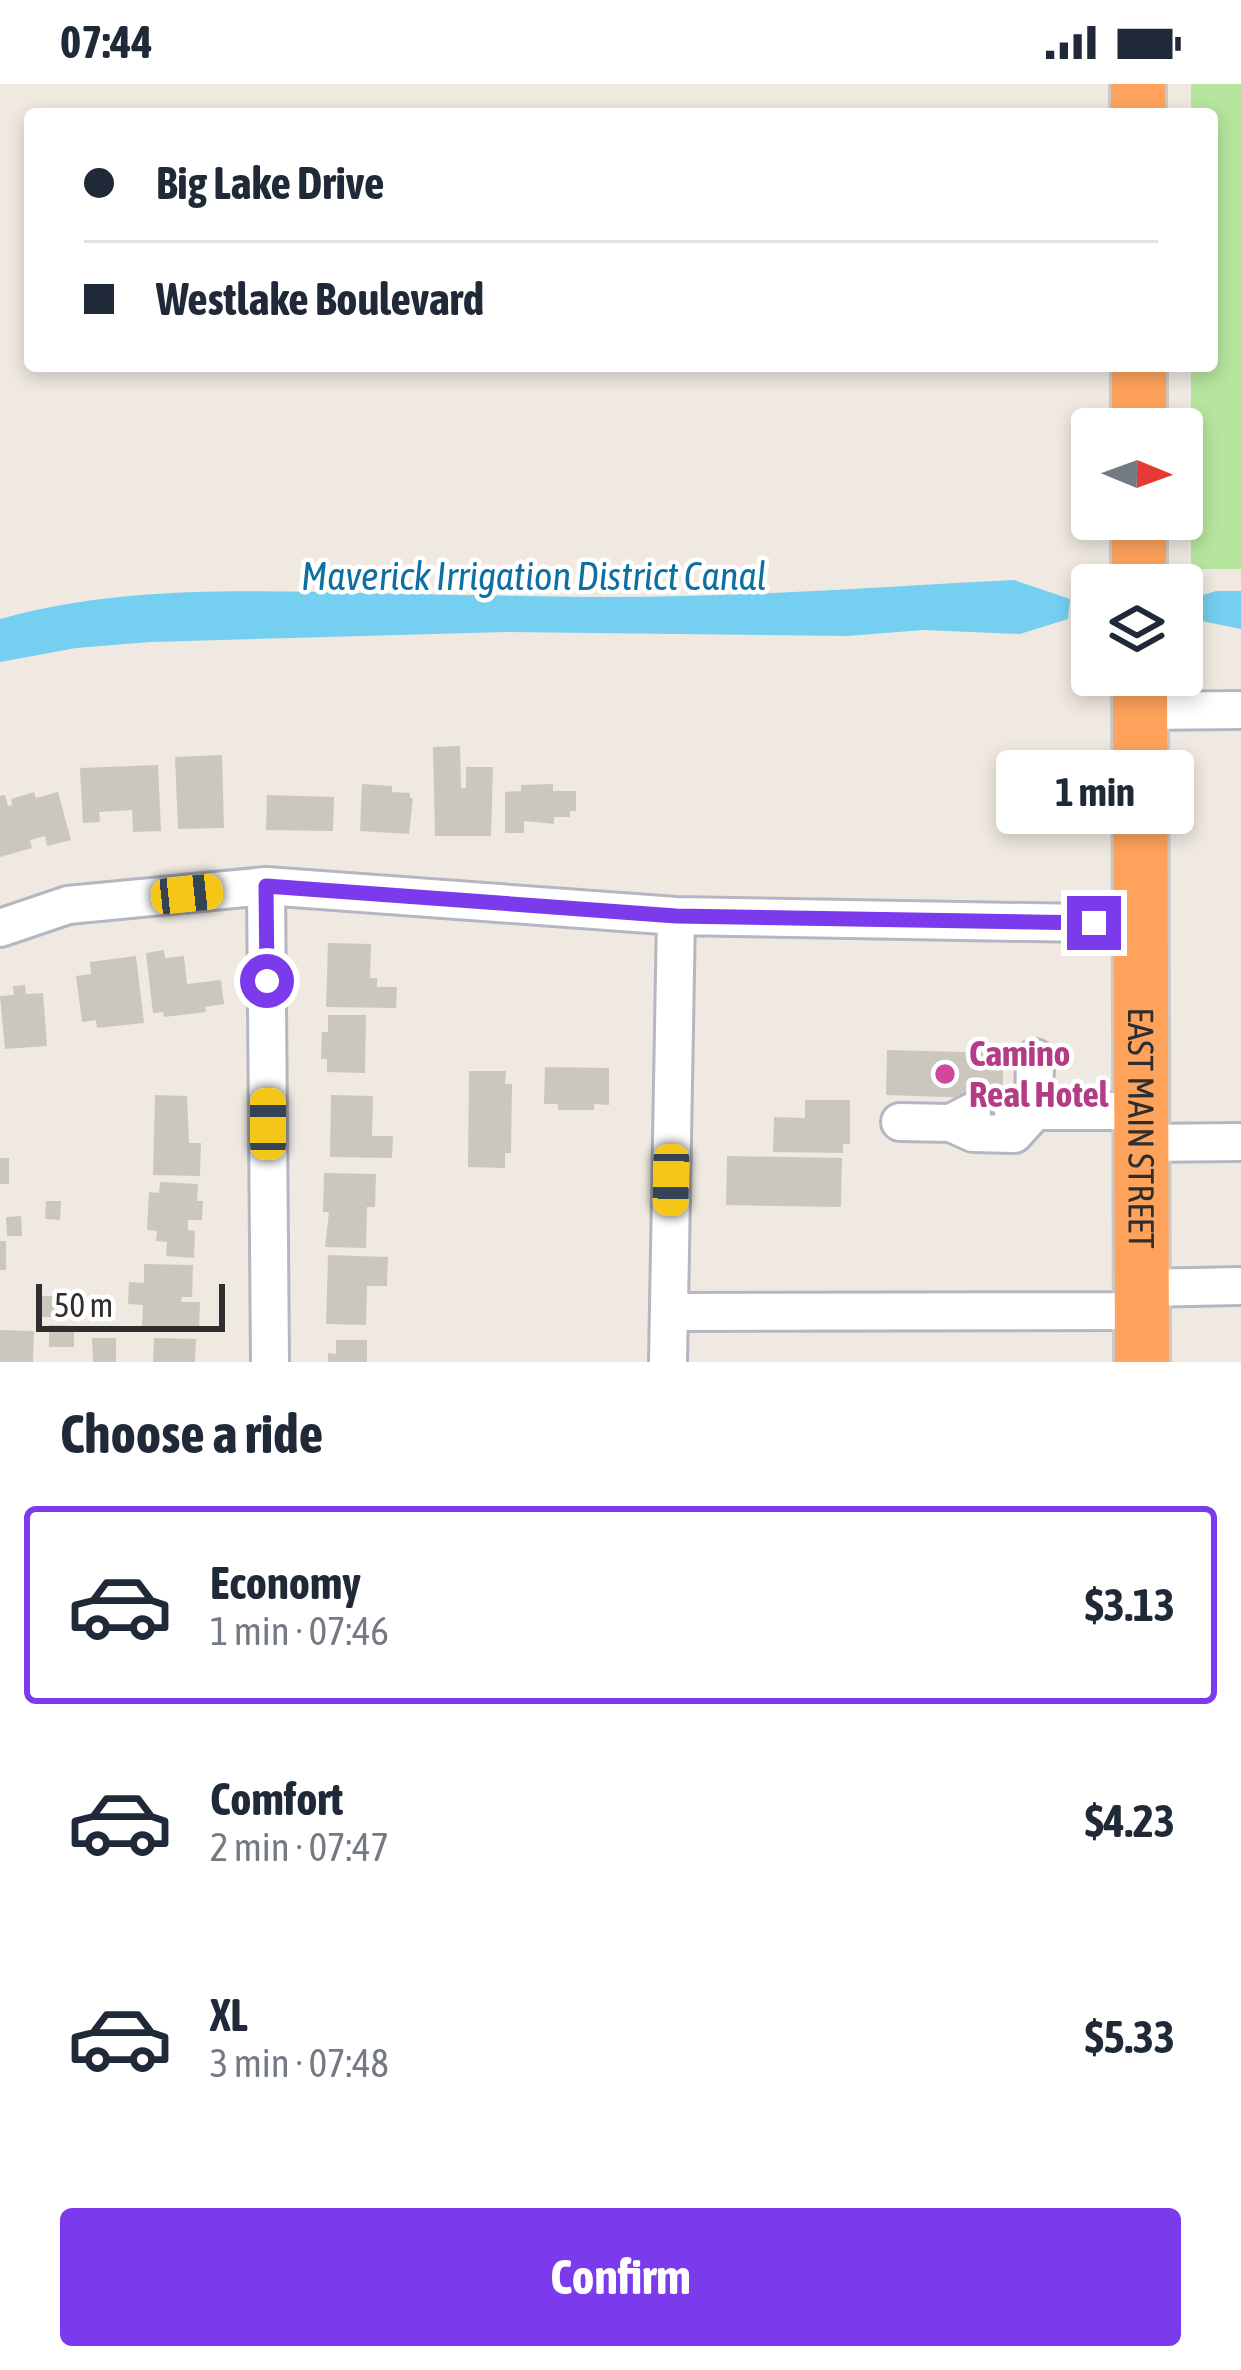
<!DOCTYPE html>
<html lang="en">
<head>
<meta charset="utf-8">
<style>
	:root { --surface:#fff; --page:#f6f6f7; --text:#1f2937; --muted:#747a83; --line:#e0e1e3; --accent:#7c3aed }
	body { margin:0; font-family:"Asap Condensed",sans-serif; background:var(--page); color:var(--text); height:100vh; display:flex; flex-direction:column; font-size:45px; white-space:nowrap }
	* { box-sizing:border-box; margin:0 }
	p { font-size:39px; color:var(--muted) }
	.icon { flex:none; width:66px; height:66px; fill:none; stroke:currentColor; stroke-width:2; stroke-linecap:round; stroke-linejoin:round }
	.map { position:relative; height:1278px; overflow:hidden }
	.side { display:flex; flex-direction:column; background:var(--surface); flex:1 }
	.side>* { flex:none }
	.top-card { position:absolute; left:24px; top:24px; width:1194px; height:264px; border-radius:12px; box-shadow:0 6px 18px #0003; display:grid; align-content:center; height:264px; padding:0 60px; background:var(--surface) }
	.needle { width:78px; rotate:91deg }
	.fabs { position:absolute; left:1071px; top:324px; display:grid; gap:24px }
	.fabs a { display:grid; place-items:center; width:132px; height:132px; border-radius:12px; background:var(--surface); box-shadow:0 6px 18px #0003; font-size:60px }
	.scale { position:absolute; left:36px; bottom:30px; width:189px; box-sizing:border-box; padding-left:12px; border:6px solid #2e2e2e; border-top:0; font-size:33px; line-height:42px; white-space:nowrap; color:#2e2e2e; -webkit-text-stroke:9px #fff; paint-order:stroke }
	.end { position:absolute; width:54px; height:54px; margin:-27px; border:15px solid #7c3aed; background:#fff; box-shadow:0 0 0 6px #fff }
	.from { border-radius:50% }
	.bubble { position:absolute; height:84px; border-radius:12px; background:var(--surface); box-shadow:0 6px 18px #0003; font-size:39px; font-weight:700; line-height:84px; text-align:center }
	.car { position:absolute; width:36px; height:72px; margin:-36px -18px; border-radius:15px; box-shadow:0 0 9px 3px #0007; background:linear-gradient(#f5c518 24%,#345 0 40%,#f5c518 0 76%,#345 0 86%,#f5c518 0) }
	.top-card b { display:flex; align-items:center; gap:42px; height:114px; font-size:45px }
	.top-card b+b { border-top:3px solid var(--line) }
	.top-card i { width:30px; height:30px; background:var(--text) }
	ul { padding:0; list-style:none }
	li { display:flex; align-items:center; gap:36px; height:198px; margin:0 24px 18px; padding:0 36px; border:6px solid transparent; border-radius:12px }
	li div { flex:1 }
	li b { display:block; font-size:45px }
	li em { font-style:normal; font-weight:700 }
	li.selected { border-color:var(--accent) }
	li>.icon { width:108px; height:108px; stroke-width:1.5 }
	h2 { padding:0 60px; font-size:54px; line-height:144px }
	.action { display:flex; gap:24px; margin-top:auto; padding:24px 60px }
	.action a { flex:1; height:138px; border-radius:12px; background:var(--accent); color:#fff; font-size:48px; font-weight:700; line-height:138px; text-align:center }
	.status { display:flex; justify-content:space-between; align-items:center; height:84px; padding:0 60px; background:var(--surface); direction:ltr }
	.status svg { height:33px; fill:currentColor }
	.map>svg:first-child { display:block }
</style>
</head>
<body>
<div class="status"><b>07:44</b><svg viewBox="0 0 49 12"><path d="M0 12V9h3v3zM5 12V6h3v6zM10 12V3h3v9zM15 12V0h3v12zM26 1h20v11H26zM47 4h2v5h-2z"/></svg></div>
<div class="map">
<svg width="1241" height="1278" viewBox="0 0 1241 1278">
	<rect width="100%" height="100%" fill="#efe9e1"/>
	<path fill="#b6e59e" d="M 1191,0 L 1241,0 L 1241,485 L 1191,485 L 1191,282 L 1212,282 L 1212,30 L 1191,30 Z"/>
	<path fill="#75cff0" d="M 1014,496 L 1070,515 L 1068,535 L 1020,550 L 924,546 L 847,552 L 506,548 L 150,558 L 76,564 L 0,578 L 0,535 C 102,506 213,506 318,508 C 410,510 501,512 593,513 C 733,514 874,503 1014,496 Z
		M 1216,507 L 1241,507 L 1241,545 L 1192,535 L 1190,515 Z"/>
	<path fill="#cbc7bf" d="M 460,662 L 461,704 L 466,704 L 466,683 L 493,683 L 491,752 L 435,752 L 433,663 Z
		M 222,671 L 224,744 L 178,745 L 175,673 Z
		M 158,681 L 161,747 L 133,748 L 132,726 L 99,728 L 100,738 L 83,739 L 80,684 Z
		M 362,700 L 392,702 L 392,708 L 410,709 L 410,714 L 413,714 L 409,750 L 360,747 Z
		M 553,700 L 553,707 L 576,707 L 576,727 L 570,727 L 570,733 L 554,733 L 554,740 L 524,737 L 524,749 L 505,749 L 505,708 L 521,707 L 521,701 Z
		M 34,708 L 36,714 L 58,708 L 71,756 L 47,762 L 45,752 L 30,756 L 32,764 L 0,773 L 0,712 L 5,711 L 8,722 L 12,721 L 11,715 Z
		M 267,711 L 334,713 L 333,747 L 266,746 Z
		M 328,859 L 371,860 L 370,894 L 377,894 L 377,903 L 397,903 L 396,924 L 326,923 Z
		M 164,866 L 165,874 L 184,872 L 187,900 L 221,896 L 224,920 L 205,923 L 206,928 L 164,933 L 163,928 L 153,929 L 146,869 Z
		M 136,872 L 144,939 L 97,944 L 96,936 L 82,938 L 76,892 L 91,890 L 90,878 Z
		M 25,901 L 26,910 L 43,909 L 47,962 L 5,965 L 0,912 L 14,911 L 13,902 Z
		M 328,931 L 366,931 L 365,989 L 327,988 L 327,975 L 321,975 L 322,948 L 328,948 Z
		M 887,966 L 1004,969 L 1002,1015 L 886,1011 Z
		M 545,983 L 609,984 L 609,1021 L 594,1020 L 594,1026 L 558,1026 L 558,1020 L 544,1020 Z
		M 469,987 L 506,987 L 505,1000 L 512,1000 L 511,1069 L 505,1069 L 505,1084 L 468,1083 Z
		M 155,1011 L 187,1012 L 189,1059 L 201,1059 L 200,1092 L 153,1091 Z
		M 331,1011 L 373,1012 L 372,1052 L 393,1052 L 392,1074 L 330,1073 Z
		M 805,1016 L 850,1016 L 850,1060 L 843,1060 L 843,1069 L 773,1068 L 774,1033 L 805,1034 Z
		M 727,1072 L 842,1074 L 841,1123 L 726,1121 Z
		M 0,1074 L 9,1074 L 9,1100 L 0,1100 Z
		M 324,1089 L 376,1090 L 375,1123 L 367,1123 L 366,1164 L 325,1163 L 329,1128 L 323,1128 Z
		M 160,1098 L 198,1100 L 197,1117 L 203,1117 L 202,1136 L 188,1136 L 188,1146 L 195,1147 L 194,1174 L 166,1172 L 167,1158 L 156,1157 L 157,1147 L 147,1146 L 149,1108 L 159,1109 Z
		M 46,1117 L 61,1117 L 60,1136 L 45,1135 Z
		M 21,1132 L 22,1152 L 7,1152 L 6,1133 Z
		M 0,1157 L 6,1157 L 6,1186 L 0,1186 Z
		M 328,1171 L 388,1173 L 387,1202 L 367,1202 L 366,1241 L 326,1240 Z
		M 144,1180 L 193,1181 L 192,1213 L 182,1213 L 181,1218 L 200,1218 L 199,1247 L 142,1245 L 143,1221 L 128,1220 L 129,1198 L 144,1199 Z
		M 39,1212 L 73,1212 L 73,1233 L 39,1233 Z
		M 49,1241 L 74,1242 L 74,1263 L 49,1263 Z
		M 0,1246 L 34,1247 L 33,1278 L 0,1278 Z
		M 92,1254 L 116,1254 L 116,1278 L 93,1278 Z
		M 154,1254 L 196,1255 L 195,1278 L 153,1278 Z
		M 336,1256 L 367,1256 L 367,1278 L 328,1278 L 328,1269 L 336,1270 Z"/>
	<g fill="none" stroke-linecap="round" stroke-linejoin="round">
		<defs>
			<path id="minor" d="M 1140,627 L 1241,626
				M 266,802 L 270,1278
				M 0,844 L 68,821 L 266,802 L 676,832 L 1141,840
				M 1013,1027 L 1141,1027
				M 900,1038 L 951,1039 L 972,1028
				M 951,1039 L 973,1049 L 1014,1050 L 1034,1028 L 1035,974
				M 1141,1059 L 1241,1058
				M 1142,1204 L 1241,1202
				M 669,1228 L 1142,1227
				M 668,1278 L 676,832"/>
			<g id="highway">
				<path d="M 1138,0 L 1138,30"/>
				<path d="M 1139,282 L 1139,345"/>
				<path d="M 1139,435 L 1139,501"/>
				<path id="s1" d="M 1140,591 L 1142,1278"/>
			</g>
		</defs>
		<use href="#minor" stroke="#b4b7c1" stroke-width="42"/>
		<use href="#highway" stroke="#c9c9c9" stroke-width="60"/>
		<use href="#minor" stroke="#fff" stroke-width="36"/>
		<use href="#highway" stroke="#ffa35c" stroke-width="54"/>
	</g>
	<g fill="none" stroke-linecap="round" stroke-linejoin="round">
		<path stroke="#7c3aed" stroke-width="15" d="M 267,897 L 266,802 L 676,832 L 1094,839"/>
	</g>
	<circle fill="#d1479c" stroke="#fff" stroke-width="4.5" cx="945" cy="990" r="12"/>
	<g text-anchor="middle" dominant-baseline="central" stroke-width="9" stroke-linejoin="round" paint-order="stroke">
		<g font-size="36" font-weight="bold" fill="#b23c85" stroke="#fff" text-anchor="start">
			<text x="969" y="969">Camino<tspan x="969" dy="41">Real Hotel</tspan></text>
		</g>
		<g font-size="36" fill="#2e2e2e" stroke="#fff">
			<text stroke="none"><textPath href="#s1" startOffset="453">EAST MAIN STREET</textPath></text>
		</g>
		<g font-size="39" font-style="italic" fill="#0d6fa3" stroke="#fff">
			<text x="534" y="492">Maverick Irrigation District Canal</text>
		</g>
	</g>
</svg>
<div class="fabs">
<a><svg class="needle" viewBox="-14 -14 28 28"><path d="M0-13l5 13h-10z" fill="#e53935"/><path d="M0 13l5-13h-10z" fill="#747a83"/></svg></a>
<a><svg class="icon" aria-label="layers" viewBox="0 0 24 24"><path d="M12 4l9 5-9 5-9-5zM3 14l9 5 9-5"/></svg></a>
</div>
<div class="scale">50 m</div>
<i class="end from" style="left:267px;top:897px"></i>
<i class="end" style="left:1094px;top:839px"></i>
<div class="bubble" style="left:996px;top:666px;width:198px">1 min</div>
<i class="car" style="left:187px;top:810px;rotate:84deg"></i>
<i class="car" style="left:268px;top:1040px;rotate:0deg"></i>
<i class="car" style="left:671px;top:1096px;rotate:181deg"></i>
<div class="top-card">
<b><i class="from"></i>Big Lake Drive</b>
<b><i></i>Westlake Boulevard</b>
</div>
</div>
<section class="side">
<h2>Choose a ride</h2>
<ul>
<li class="selected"><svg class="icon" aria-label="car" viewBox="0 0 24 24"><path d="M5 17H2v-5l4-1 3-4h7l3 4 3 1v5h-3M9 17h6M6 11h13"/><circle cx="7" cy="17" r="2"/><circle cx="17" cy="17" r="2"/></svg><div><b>Economy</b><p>1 min · 07:46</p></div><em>$3.13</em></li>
<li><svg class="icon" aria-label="car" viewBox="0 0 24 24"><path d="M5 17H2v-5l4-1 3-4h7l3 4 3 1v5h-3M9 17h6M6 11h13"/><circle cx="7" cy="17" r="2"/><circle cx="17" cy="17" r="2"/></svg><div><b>Comfort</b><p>2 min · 07:47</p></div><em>$4.23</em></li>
<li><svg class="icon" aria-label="car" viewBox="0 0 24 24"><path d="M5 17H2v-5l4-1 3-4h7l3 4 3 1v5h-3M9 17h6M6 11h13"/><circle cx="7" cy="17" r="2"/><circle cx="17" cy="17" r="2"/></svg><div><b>XL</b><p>3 min · 07:48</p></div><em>$5.33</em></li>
</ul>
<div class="action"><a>Confirm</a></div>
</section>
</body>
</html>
